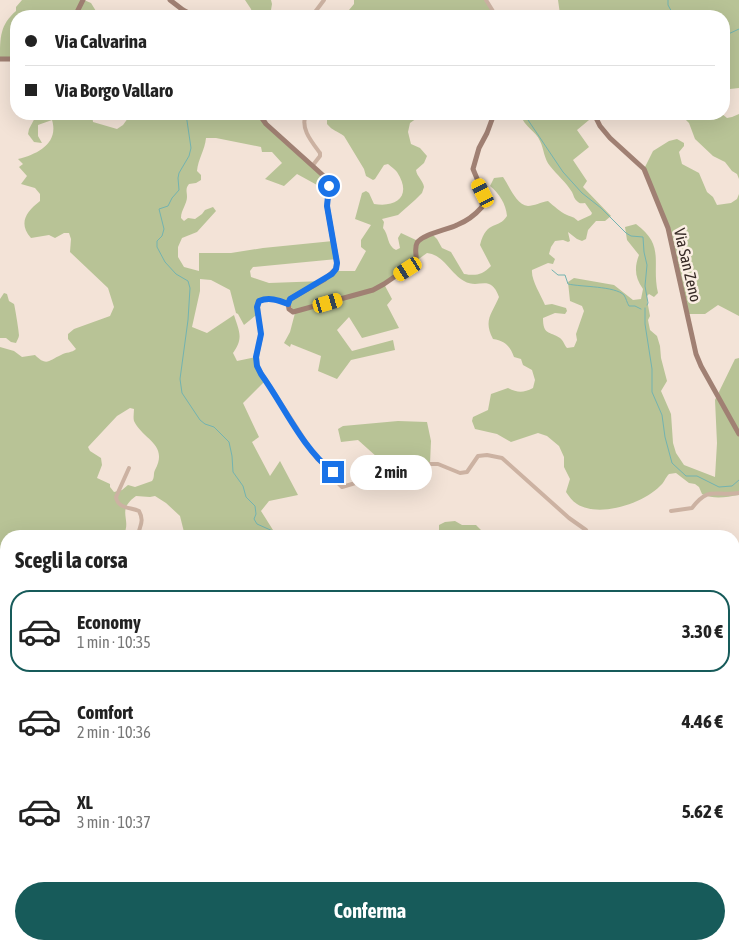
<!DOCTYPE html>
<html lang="it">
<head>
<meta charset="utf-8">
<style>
	:root { --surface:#fff; --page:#f6f6f6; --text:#222; --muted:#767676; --line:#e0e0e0; --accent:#175b5a }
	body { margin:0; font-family:"Asap Condensed",sans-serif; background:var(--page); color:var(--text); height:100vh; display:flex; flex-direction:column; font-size:19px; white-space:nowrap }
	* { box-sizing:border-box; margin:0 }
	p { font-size:16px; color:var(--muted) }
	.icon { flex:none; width:28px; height:28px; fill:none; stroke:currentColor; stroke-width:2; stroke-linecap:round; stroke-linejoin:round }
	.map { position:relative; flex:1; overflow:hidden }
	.drawer { position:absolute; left:0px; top:530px; width:740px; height:420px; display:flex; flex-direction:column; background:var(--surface); border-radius:20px 20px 0 0; box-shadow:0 5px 20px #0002 }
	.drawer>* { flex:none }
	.guide { position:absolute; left:10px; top:10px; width:720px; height:110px; border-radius:20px; box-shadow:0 5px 20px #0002; display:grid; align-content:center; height:110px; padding:0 15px; background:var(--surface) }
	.end { position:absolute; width:22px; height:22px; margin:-11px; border:6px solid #1a73e8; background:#fff; box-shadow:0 0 0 2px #fff }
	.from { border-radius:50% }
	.bubble { position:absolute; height:35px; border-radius:18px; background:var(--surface); box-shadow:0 5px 20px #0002; font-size:16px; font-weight:700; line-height:35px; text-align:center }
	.car { position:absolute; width:15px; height:30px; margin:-15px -8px; border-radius:6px; box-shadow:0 0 4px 1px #0007; background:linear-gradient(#f5c518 24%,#345 0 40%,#f5c518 0 76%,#345 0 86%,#f5c518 0) }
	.guide b { display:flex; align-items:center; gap:18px; height:48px; font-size:19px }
	.guide b+b { border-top:1px solid var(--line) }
	.guide i { width:12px; height:12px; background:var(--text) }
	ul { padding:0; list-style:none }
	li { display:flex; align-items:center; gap:15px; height:82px; margin:0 10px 8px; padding:0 5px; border:2px solid transparent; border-radius:20px }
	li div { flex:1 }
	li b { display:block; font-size:19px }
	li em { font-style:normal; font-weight:700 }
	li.selected { border-color:var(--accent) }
	li>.icon { width:45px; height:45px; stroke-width:1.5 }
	h2 { padding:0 15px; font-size:22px; line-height:60px }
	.primary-button { display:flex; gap:10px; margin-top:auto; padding:10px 15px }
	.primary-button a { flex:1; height:58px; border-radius:30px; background:var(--accent); color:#fff; font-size:20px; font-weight:700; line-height:58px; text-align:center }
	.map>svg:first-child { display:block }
</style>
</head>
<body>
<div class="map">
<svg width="739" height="950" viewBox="0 0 739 950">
	<rect width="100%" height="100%" fill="#f3e3d7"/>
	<path fill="#b8c396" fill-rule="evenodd" d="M 22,0 L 84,0 L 91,3 L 99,16 L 16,16 L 16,59 L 0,60 C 0,37 0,25 16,11 L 16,7 Z
		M 245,0 L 271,0 L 272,4 L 270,16 L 253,16 L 251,9 Z
		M 354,0 L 486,0 L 497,16 L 360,16 L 349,10 L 354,4 Z
		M 558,0 L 739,0 L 739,88 L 730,89 L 724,93 L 724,16 L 558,16 L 560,14 Z
		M 37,114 L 92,114 L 93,122 L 117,129 L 123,125 L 131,114 L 259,114 L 263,119 L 326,178 L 328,191 L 297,174 L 284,186 L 265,179 L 282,163 L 272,152 L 262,152 L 261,147 L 216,138 L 206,138 C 205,150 198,159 197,171 L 201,175 L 201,180 L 196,183 L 189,184 C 185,189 187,191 187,197 C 187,204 181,210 181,218 L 184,221 L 188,218 L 195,219 L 202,214 L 205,210 L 213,207 L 216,211 L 197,232 L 182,238 L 178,247 L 178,257 L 184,267 L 199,271 L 199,253 L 231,253 L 263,248 L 333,241 L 337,259 L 253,267 L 250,271 L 251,277 L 269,283 L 324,281 L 336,271 L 355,271 L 366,251 L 361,247 L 361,240 L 371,225 L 355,219 L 362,193 L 366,191 L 369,193 L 374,204 C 398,208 412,195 397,172 C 395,169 391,167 388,164 L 384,165 L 375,179 L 373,180 L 366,176 L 364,169 L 344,136 C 337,131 333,131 327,124 L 327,117 L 333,115 L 355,114 L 428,114 L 420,116 L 410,123 L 408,132 L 411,144 L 420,148 L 427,156 L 424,163 L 416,170 C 417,177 423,180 424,187 L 422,193 L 415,200 L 398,215 L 382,219 L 384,222 L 383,228 C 389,235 387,246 396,250 L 400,248 L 398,238 L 401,233 L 418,241 L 432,234 L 437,239 L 442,248 L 451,252 L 464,274 C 476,276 482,275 491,266 L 480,245 C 487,219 498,230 507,216 C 506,204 499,193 490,186 L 494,178 L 503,177 C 509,185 516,205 528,206 C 534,206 541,202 548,201 C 554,206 560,212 567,215 C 572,217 574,217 578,221 L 591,215 L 592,213 L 585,203 C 582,203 580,204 578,202 C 574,199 574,196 572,192 C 566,182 557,175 550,166 C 544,159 544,149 540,141 C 536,131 525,128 520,114 L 594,114 L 595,115 L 577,130 L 589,147 L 573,160 L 587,181 L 583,187 L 611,216 L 605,221 L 596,221 L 588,230 L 586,239 L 582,241 L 577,239 L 568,232 L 570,241 L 568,242 L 563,240 L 555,241 L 551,247 L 549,254 L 555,259 L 553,264 L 548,263 L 532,270 C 531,280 541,295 545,305 L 552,304 L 566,308 L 567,311 L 565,314 L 555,313 L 543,318 C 543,335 549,331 560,338 C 564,341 564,345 567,348 L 574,347 L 577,340 L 576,334 L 584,311 L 582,306 L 570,301 L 568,282 L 574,278 L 614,285 L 633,300 L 641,299 L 643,289 C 635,278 634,268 639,255 L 627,240 L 625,227 L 636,224 C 666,246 651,263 658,293 L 654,297 L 649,294 L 647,296 L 647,300 L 650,316 L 648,320 L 650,330 L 657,336 L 660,346 L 661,358 L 667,381 L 661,391 L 671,414 L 673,443 L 676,453 L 684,465 L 715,477 L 717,443 L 715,400 L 735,359 L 739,358 L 739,495 C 726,497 715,500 702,494 L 699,487 L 695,484 L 689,483 L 676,473 L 669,474 C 665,478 664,483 660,486 C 642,504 599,518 577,504 C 572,501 569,496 566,492 L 570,479 L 564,467 L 564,457 L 559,446 L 547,436 L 538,433 L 511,442 L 497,434 L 475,429 L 472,421 L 473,417 L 488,410 L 491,394 L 508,388 C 518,393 523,393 533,388 L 535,380 L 532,370 L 523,365 L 521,359 L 514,357 C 510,346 505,341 493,339 C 483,320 492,314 499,297 C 490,273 479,290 464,281 C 450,273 444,255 427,253 L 384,284 L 392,299 L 387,305 L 399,328 L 362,338 L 349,317 L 337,330 L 352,351 L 393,340 L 395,350 L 351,360 L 337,379 L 318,371 L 321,356 L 291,344 L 290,347 L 284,343 L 290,332 L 295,313 L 290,305 L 292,300 L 259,301 L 258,316 L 255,316 L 244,325 L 238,314 L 236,313 L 230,290 L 211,280 L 200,279 L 200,291 L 192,327 L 207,333 L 234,315 C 239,331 244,338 233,353 L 237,361 L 256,357 L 256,363 L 265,381 L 243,403 L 259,437 L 252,442 L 270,476 L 280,461 L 298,495 L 269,501 L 261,511 L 273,530 L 296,536 L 185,536 L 180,516 L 166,503 L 155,496 L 150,497 L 136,496 C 115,511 133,519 123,536 L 6,536 L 6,842 L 0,845 L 0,347 L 14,351 L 22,357 L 35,355 C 47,367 49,360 61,355 C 66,352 72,353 76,349 L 68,339 L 68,334 L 74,329 L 110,316 L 114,307 L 108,288 L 70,252 L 71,239 L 69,233 L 64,233 L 55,238 L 49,235 L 31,238 C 18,223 26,212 40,201 L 40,194 L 35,188 L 21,184 L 27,176 L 19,167 L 23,164 L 18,159 C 38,154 59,143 52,120 L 38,125 L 38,136 L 42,143 L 34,142 L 28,134 L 29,129 ZM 130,408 L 134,409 C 134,413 133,417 134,421 C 143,440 169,444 155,470 C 153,474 155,477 152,481 L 135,487 L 128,485 L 122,490 L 114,492 L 110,487 L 110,484 L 97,478 L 102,465 L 101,458 L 90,451 L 88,447 L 117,416 Z
		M 680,114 L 722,114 L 727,118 L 732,117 L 739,114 L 739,179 L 737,174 L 732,171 L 725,162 L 713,156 L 695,139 L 689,123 Z
		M 677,139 L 684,143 L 684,146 L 679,152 L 682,164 L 699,173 L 707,192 L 713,197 L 717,205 L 731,203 L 737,199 L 739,194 L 739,316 L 718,305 L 705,314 L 687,314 L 668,227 L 644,169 L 653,151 L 669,141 Z
		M 4,293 L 7,294 L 9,301 L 14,304 C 15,307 19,332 19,335 C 19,338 17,340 16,343 L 11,342 L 6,338 L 0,338 L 0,299 Z
		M 398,421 L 427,422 L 431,441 L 430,464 L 400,474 L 387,466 L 358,440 L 341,442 L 338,429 L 343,426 Z
		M 455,521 L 462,525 L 476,525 L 487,536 L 452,536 L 450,533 L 439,530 L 439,525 L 445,522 Z
		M 737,648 L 739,649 L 739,698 L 734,690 L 734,649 Z
		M 739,698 L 739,734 L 734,734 L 734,700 Z
		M 739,890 L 739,950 L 718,950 L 713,944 L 734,944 L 734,891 Z
		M 47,944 L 133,944 L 138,950 L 49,950 Z
		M 168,944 L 194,944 L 201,950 L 162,950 Z"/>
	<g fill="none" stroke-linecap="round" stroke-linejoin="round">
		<path stroke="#73b3b0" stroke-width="1" d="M 668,0 L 668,5 L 674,16
			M 724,36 L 739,29
			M 186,114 L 191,148 L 189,156 L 179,173 L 178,178 L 179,190 L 172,198 L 168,206 L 159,209 L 164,229 L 162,236 L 157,241 L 157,247 L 165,262 L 176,274 L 188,281 L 190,288 L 188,320 L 180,379 L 182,393 L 200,420 L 205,424 L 214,427 L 229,442 L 232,456 L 233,472 L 243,486 L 246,497 L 255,506 L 256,514 L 254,519 L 257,524 L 284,536
			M 524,114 L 563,172 L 582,193 L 601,208 L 626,233 L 631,236 L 643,237 L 644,252 L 647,265 L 645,286 L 648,303 L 647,305
			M 552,270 L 558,275 L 565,275 L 568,284 C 581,287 615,286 624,295 C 626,298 627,303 629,306 L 635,306 L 641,309
			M 645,308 L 645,324 L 652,369 L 652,392 L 662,415 L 665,437 L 672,463 L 686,476 L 697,476 L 719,487 L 732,486 L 739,480
			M 734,675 L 739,677"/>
		<path stroke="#ccb2a2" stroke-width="4" d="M 486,0 L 496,16
			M 312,16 L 324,0
			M 306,114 C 300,128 311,141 320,153 L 320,156 L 313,165
			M 288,304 C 278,300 269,297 259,301 C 256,312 261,322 261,334 C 261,345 255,354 257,366 L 317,459 L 333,472 L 337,482 L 342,487 L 369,479 L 392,476 L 430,464 L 438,464 L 460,473 L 467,472 L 478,456 L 487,455 L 502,458 L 569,518 L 586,530 L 590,536
			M 129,468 L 116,497 C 118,509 130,507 139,511 C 145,522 139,526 138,536
			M 671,511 L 692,508 C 710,485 715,497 739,493
			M 734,564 L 739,565
			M 734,738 L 739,738
			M 0,944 L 6,940
			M 348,944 L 349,950
			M 490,950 L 500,944"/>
		<path stroke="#a08073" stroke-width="5" d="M 170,0 L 183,10 L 194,16
			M 75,16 L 83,0
			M 0,59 L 16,59
			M 259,114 L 266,124 L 326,178 L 329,186 L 327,206 L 337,263 L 336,269 L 325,279 L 290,299 L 288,303 L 289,309 L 293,312 L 373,290 L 384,284 L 416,262 C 417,256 414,248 417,243 C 422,234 447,230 457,225 C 467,221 475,215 482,207 L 483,193 L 473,169 L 479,148 L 487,133 L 494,114
			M 594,114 L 600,126 L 610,138 L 644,169 L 668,228 L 696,354 L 701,366 L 739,434
			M 607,944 L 609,950
			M 278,950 L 284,944"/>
	</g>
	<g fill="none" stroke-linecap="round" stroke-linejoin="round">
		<path stroke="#1a73e8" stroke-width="6" d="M 329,186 L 327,206 L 337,263 L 336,269 L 332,274 L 290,299 L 288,304 C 278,300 269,297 259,301 L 257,307 L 261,334 L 256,357 L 257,366 L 261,374 C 284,406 302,448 333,472"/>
	</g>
	<g text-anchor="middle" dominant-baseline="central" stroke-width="5" stroke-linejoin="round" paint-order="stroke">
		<g font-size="16" fill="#362925" stroke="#fbeee3">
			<text transform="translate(688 265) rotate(77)">Via San Zeno</text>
		</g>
	</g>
</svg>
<i class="end from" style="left:329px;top:186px"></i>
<i class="end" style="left:333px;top:472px"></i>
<div class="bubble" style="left:350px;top:455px;width:82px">2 min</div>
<i class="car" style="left:483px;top:193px;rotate:333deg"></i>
<i class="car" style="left:408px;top:269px;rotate:237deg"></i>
<i class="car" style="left:328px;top:303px;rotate:74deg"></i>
<div class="guide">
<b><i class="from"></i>Via Calvarina</b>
<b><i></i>Via Borgo Vallaro</b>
</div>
<section class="drawer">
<h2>Scegli la corsa</h2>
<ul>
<li class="selected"><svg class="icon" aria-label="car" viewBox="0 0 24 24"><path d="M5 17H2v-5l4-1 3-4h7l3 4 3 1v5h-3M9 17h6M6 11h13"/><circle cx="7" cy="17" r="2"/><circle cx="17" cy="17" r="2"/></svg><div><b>Economy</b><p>1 min · 10:35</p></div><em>3.30 €</em></li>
<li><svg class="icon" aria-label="car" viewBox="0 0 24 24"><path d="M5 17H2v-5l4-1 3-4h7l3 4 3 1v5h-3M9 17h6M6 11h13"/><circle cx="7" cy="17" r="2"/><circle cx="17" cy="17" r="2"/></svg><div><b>Comfort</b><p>2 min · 10:36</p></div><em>4.46 €</em></li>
<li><svg class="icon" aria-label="car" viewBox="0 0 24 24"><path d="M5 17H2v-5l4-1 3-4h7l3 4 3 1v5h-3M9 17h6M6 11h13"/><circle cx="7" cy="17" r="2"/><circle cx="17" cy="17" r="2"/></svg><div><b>XL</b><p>3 min · 10:37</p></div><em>5.62 €</em></li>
</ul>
<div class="primary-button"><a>Conferma</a></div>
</section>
</div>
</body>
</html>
